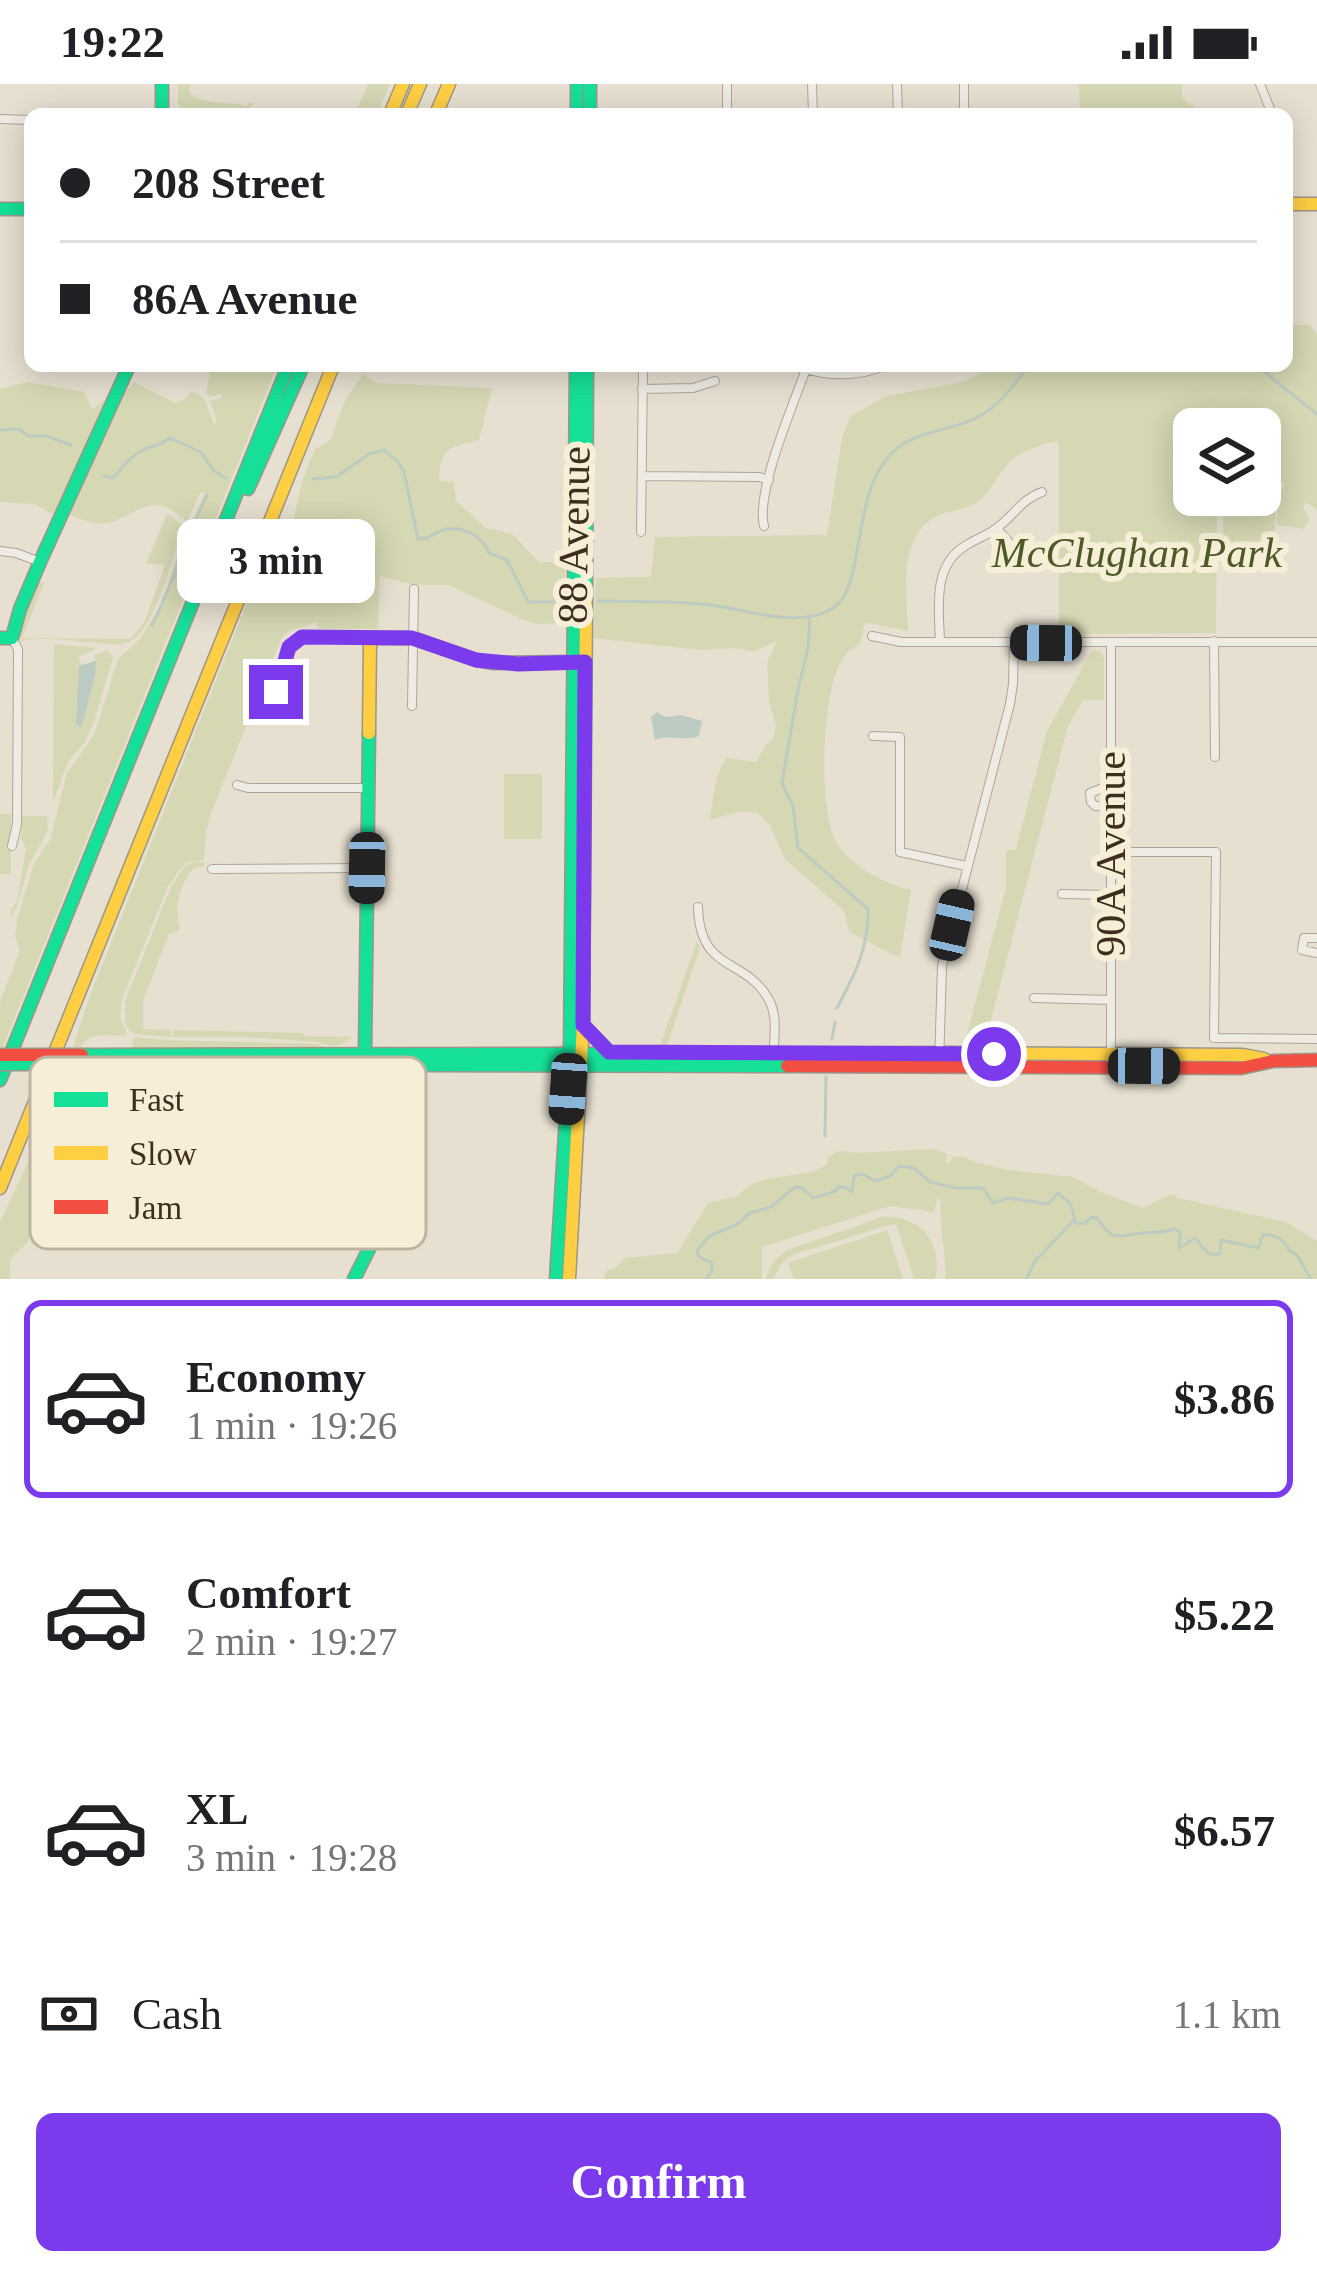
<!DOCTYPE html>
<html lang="en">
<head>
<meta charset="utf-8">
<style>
	:root { --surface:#fff; --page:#f6f6f6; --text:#202124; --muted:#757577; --line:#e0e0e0; --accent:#7c3aed }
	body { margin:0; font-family:"Times New Roman",serif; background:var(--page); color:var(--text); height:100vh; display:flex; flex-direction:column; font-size:45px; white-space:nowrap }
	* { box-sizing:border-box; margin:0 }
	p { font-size:39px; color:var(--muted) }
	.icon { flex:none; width:66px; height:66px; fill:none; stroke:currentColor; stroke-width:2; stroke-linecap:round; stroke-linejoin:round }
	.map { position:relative; height:1195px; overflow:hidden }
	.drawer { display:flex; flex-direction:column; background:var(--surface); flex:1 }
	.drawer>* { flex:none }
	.top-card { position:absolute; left:24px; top:24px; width:1269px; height:264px; border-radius:18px; box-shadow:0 6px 30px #0003; display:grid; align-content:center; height:264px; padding:0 36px; background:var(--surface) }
	.controls { position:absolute; left:1173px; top:324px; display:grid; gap:24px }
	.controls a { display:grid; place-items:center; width:108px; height:108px; border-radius:18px; background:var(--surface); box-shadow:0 6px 30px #0003; font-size:60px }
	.end { position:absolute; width:54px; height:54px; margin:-27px; border:15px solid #7c3aed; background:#fff; box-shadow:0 0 0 6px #fff }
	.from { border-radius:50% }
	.bubble { position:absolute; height:84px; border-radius:18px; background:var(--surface); box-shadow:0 6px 30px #0003; font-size:39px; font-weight:700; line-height:84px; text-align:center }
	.car { position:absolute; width:36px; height:72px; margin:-36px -18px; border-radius:15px; box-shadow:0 0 9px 3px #0007; background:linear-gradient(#222 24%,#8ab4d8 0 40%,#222 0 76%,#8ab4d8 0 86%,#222 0) }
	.top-card b { display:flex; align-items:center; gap:42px; height:114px; font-size:45px }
	.top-card b+b { border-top:3px solid var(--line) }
	.top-card i { width:30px; height:30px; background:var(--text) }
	ul { padding:21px 0 0; list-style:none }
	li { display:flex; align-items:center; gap:36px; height:198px; margin:0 24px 18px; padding:0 12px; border:6px solid transparent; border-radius:18px }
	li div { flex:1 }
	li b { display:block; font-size:45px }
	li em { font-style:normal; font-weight:700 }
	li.on { border-color:var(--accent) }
	li>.icon { width:108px; height:108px; stroke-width:1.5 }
	.pay { display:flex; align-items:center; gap:30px; height:132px; padding:0 36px; font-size:45px }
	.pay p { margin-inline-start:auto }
	.action { display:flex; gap:24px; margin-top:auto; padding:24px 36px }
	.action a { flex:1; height:138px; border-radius:18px; background:var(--accent); color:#fff; font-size:48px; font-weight:700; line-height:138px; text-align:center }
	.status { display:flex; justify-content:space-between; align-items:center; height:84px; padding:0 60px; background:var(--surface); direction:ltr }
	.status svg { height:33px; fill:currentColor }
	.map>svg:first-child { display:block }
</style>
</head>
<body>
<div class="status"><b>19:22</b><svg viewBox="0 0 49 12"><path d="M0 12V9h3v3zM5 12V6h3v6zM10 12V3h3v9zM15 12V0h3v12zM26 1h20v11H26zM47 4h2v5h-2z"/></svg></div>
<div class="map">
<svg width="1317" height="1195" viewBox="0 0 1317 1195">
	<rect width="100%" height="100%" fill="#e7e0d1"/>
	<path fill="#d6d7b3" d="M 178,0 L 190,0 L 190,10 C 210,22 229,17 247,22 L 248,19 L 255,19 L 248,26 L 183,24 L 178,21 Z
		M 368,0 L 390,0 L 377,30 L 355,30 Z
		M 1079,0 L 1182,0 L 1182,14 L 1203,30 L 1080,30 Z
		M 1287,241 L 1310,241 L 1317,250 L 1317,426 L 1306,418 L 1303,424 L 1310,434 L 1304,445 L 1277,441 L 1278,411 L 1285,400 L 1275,392 L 1275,374 L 1260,373 L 1260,345 L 1194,345 L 1194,411 L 1217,411 L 1216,549 L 1059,550 L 1059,357 C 1036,361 1016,368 1002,387 C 995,397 989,409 979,417 C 966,427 948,426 935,433 C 897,454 907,510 908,547 L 865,538 L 860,560 C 855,564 849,566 845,571 C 821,602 818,721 835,756 C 847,780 886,801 911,806 L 900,874 L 849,848 L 844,827 L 785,775 L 769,740 L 758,729 L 742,727 L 710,736 C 713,715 714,692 726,674 L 756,678 L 765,662 L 773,655 L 776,642 L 769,618 L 767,578 L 777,557 L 753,568 L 735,564 L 701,566 L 593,554 L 596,494 L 651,493 L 655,453 L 827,451 L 842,354 L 851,332 L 887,312 L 963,298 L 995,282 L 1287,282 Z
		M 211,282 L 277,282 L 3,963 L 0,963 L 0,918 L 20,866 L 15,852 L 18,832 L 34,780 L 50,756 L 67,689 L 94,651 L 118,575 L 140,555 L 161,520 L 180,464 L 205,409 L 201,408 L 187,437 C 179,433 173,425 163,422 C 142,417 128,435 108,439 C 94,441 83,436 70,431 L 125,309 L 134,298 L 175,319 L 182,317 L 192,307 L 204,314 L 214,340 L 217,338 L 210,317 L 222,313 L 221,310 L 210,313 L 206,309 Z
		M 363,290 L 377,299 L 492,304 L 479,356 C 449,363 440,363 439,397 L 454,398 L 456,417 L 486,444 L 512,450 L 539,478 L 551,478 L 565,485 L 567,539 L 538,540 L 522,535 L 448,501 L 414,501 L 380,492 L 378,545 L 318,545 L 316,537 C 307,545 295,541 282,553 L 212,727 L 206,747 L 204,776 L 186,778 L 168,802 L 122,915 L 120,932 L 127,951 C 110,954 92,945 80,963 L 73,963 L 88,917 L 252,506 L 263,509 L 291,447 L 303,394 L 315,365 L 330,356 L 344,319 Z
		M 28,298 L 84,308 L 92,325 L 105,316 L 59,421 L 52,430 L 35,420 L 0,418 L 0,305 Z
		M 1276,405 L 1275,452 L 1269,457 L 1223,458 L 1223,425 L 1233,412 L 1260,411 L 1260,406 Z
		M 167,430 L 184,442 C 171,471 157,549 126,559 C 114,563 100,558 88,558 C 66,557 42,552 21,557 L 20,543 L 39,498 L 44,499 L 22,554 L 130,555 L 144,539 L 165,481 L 146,480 Z
		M 54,560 L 98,564 L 78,573 L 81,581 L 95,577 L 94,571 L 108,566 L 113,574 L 94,638 L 85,658 L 68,678 L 53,718 Z
		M 1093,565 L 1102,569 L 1104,574 L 1104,616 L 1083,616 L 1068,642 L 984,962 L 983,965 L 963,965 L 1006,804 L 1006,767 L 1016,765 L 1047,647 Z
		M 504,690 L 542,690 L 542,755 L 504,755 Z
		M 0,730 L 11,730 L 11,790 L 0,790 Z
		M 22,732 L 47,732 L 48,746 L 29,781 L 17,822 L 11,834 L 11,825 L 17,818 L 26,765 L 21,754 Z
		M 195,778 L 204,778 L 204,782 L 194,784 C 177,803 175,823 180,846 L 169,850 L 143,917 L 143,945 L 171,946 L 171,953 L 134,950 L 125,941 L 125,917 L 171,803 L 184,783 Z
		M 697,857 L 700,863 L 667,962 L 660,962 Z
		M 173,946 L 303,949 L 304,952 L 352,953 C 340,964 331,963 318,958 L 245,953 L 172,953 Z
		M 134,953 L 166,956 L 317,960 L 325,964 L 147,966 L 132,963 Z
		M 61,989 L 68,989 L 74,1002 L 69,1014 L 74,1015 L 85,1028 L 79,1053 L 55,1098 L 47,1120 L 27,1159 L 10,1175 L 10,1195 L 0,1195 L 0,1138 L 30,1074 Z
		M 932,1065 L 948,1070 L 946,1078 L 949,1080 L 953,1073 L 962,1072 L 974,1078 L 1008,1086 L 1073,1093 L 1102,1109 L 1144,1124 L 1171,1110 L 1178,1114 L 1286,1138 L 1317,1157 L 1317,1195 L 945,1195 C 947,1168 938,1143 941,1116 L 937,1114 L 934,1128 L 890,1122 L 762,1163 L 762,1195 L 603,1195 L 606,1187 L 615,1184 L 625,1174 L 677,1169 L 708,1119 L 739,1112 C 759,1085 803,1098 828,1080 L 827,1074 L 840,1066 L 855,1069 Z
		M 883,1133 C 920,1131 944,1159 935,1195 L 914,1195 L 896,1141 L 893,1140 L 795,1170 L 782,1179 L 773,1195 L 765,1195 L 773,1178 L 787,1166 Z
		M 887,1146 L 903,1195 L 794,1195 L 788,1179 Z"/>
	<path fill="#bcccc2" d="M 96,577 L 95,593 L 82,641 L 79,643 L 76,640 L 79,582 Z
		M 657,628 L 666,633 L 681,631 L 702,637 L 699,652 C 685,658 668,650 655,656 L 651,633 Z"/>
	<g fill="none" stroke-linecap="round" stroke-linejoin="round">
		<path stroke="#bcccc2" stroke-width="3" d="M 1257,282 L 1317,330
			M 0,346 L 19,345 L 28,352 L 47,352 L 71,361
			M 104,392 L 113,394 C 122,384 130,372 143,366 C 153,361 160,362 170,354 L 201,368 L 214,387 L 226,394
			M 313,395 L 336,393 L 369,370 L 384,366 L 398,378 L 404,388 L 418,455 C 434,455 433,447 447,445 C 466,443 483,453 489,469 L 507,476 L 528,518 L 560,518
			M 598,517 C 632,518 666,517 700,520 C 740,522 789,545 828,527 C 848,518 852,493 856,472 C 863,438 866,395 892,369 C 917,344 956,348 985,329 C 1003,317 1015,299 1028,282
			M 810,532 L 808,564 L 798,606 L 782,699 L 793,722 L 798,764 L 868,825 C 869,863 855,890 837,924
			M 152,541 C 174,499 186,453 207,411
			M 832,955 L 835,938
			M 825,1052 L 826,993
			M 706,1195 L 712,1187 L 712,1179 L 698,1172 L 697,1167 L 709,1152 L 736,1141 L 750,1129 L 771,1123 L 795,1103 L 802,1104 L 813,1114 L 836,1107 L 838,1103 L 845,1103 L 852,1108 L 854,1092 L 863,1090 L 875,1097 L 890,1092 L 899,1082 L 914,1084 L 930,1098 L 955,1104 L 983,1104 L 993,1119 L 1009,1114 L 1048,1120 L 1058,1109 L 1070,1119 L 1076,1139 L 1084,1140 L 1092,1133 L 1097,1134 C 1114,1160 1117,1151 1143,1149 C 1155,1148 1162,1149 1174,1145 L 1180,1148 L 1179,1164 L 1195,1154 C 1203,1161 1206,1175 1220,1169 L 1221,1156 L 1258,1164 L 1263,1151 C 1273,1149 1285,1156 1289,1166 L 1297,1171 L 1311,1195
			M 1026,1195 L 1035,1177 L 1073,1137"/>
		<defs>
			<path id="street" d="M 812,0 L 813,30
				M 897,0 L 898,30
				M 964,0 L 964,30
				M 1260,0 L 1272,30
				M 150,30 L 162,29
				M 727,30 L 727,0
				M 0,35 L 30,36
				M 806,285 C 831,293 860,292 884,282
				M 642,305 L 693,304 L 715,297
				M 642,392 L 759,393 L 769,396
				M 764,442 C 755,408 795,317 807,282
				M 997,445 L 1019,469
				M 641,448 L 643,282
				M 0,467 L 16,469 L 40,478
				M 872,552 L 901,558 L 1317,558
				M 12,554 L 18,565 L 17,740 L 12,762
				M 1214,557 L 1215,673
				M 940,558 C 939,525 932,482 965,462 C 975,455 989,451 998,443 C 1014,431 1022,415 1042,408
				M 278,619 C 274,598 283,564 301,553 L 369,554
				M 412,622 L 414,505
				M 873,652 L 900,653 L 900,768 L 966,782
				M 237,701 L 248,704 L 368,704
				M 1111,723 L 1095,722 L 1091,718 L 1090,709 L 1111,701
				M 1111,768 L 1216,768 L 1214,954 L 1317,955
				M 212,785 L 367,784
				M 1062,810 L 1111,811
				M 698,823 C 700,890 745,872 769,916 C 779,934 773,961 773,981
				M 1317,854 L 1304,854 L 1302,866 L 1317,869
				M 1034,914 L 1111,916
				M 939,981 L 942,882 L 1010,620 L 1013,600 L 1014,558
				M 1111,982 L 1111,558"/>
			<path id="fast" d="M 162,0 L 162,30
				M 577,0 L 577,30
				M 590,0 L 590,30
				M 0,125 L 30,125
				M 248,405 L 303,282
				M 586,515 L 587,282
				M 0,554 L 12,554 L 20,525 L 40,478 L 129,282
				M 583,941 L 609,968
				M 82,971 L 951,969
				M 78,980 L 787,982
				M 0,996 L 288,282
				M 354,1195 L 374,1155 L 380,1118 L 365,969 L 369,649
				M 556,1195 L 570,968 L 576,282"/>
			<path id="slow" d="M 390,30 L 403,0
				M 407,30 L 420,0
				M 436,30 L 449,0
				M 1287,120 L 1317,120
				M 369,649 L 370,554 L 413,554 L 476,576 L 494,579 L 576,578
				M 951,969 L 1243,971 L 1264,975
				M 0,1104 L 333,282
				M 569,1195 L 583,941 L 586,515"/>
			<path id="jam" d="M 339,981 L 367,1008
				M 787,982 L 1241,984 L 1273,977 L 1317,976
				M 367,1008 L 393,981"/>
		</defs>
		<use href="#street" stroke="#ada599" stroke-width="10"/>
		<use href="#fast" stroke="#9c958a" stroke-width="15"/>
		<use href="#slow" stroke="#9c958a" stroke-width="15"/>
		<use href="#jam" stroke="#9c958a" stroke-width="15"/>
		<use href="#street" stroke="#efebe3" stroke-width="8"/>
		<use href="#fast" stroke="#16e098" stroke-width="12"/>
		<use href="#slow" stroke="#ffcf43" stroke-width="12"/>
		<use href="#jam" stroke="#f24e42" stroke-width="12"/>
		<defs>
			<path id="fast-bridge" d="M 0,980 L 78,980"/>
			<path id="jam-bridge" d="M 0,971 L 82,971"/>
		</defs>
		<use href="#fast-bridge" stroke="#9c958a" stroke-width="15" stroke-linecap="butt"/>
		<use href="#jam-bridge" stroke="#9c958a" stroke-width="15" stroke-linecap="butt"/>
		<use href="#fast-bridge" stroke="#16e098" stroke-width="12"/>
		<use href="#jam-bridge" stroke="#f24e42" stroke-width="12"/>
	</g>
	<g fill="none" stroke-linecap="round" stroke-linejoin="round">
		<path stroke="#7c3aed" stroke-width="15" d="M 276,608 L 289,563 L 302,553 L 412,554 L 476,576 L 518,580 L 585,578 L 583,941 L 609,968 L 994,970"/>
	</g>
	<g text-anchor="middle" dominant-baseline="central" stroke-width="12" stroke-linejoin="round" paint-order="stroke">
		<g font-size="42" fill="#3d2e20" stroke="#f7eed8">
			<text transform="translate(574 451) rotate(-89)">88 Avenue</text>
			<text transform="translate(1111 770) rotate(-90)">90A Avenue</text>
		</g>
		<g font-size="42" font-style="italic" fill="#4d5a26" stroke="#f7eed8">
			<text x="1137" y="469">McClughan Park</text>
		</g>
	</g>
	<rect x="30" y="973" width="396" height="192" rx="18" fill="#f7eed8" stroke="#bfb4a1" stroke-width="3"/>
	<rect x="54" y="1008" width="54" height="15" fill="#16e098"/>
	<rect x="54" y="1062" width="54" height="14" fill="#ffcf43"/>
	<rect x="54" y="1116" width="54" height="14" fill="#f24e42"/>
	<g font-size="33" fill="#3d2e20">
		<text x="129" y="1027">Fast</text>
		<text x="129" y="1081">Slow</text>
		<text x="129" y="1135">Jam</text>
	</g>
</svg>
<div class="controls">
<a><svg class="icon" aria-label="layers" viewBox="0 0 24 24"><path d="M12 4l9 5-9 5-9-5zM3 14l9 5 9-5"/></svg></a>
</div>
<i class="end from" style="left:994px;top:970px"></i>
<i class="end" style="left:276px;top:608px"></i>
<div class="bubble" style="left:177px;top:435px;width:198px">3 min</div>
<i class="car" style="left:1046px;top:559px;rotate:271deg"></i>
<i class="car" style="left:367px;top:784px;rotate:181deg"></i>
<i class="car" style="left:952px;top:841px;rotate:13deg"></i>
<i class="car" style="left:1144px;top:982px;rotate:91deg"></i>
<i class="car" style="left:568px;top:1005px;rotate:184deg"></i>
<div class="top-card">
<b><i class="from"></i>208 Street</b>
<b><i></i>86A Avenue</b>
</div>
</div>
<section class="drawer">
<ul>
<li class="on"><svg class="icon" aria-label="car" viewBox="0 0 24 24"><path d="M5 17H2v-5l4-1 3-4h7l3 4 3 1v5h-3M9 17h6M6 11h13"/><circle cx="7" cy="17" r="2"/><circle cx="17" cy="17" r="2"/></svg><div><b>Economy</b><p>1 min · 19:26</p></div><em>$3.86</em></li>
<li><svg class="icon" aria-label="car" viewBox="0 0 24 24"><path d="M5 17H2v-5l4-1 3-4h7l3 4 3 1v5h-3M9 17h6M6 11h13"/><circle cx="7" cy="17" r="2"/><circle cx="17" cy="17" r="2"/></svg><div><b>Comfort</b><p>2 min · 19:27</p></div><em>$5.22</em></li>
<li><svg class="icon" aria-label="car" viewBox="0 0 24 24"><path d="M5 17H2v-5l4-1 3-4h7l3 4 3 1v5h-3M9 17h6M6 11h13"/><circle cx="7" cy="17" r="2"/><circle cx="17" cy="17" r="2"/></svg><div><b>XL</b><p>3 min · 19:28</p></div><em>$6.57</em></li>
</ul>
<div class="pay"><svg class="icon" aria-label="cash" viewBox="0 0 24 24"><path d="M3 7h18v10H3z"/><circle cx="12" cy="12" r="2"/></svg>Cash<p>1.1 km</p></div>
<div class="action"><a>Confirm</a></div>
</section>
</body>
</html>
